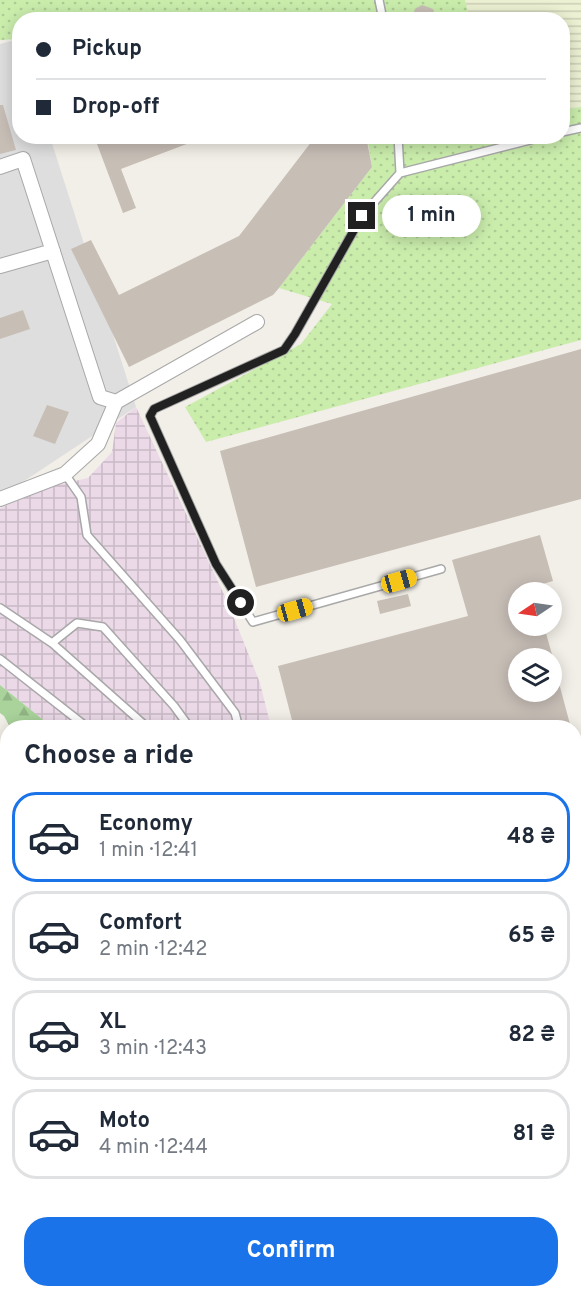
<!DOCTYPE html>
<html lang="en">
<head>
<meta charset="utf-8">
<style>
	:root { --surface:#fff; --page:#f6f6f7; --text:#1f2937; --muted:#747a83; --line:#e0e1e3; --accent:#1a73e8 }
	body { margin:0; font-family:Overpass,sans-serif; background:var(--page); color:var(--text); height:100vh; display:flex; flex-direction:column; font-size:22px; white-space:nowrap }
	* { box-sizing:border-box; margin:0 }
	p { font-size:20px; color:var(--muted) }
	.icon { flex:none; width:33px; height:33px; fill:none; stroke:currentColor; stroke-width:2; stroke-linecap:round; stroke-linejoin:round }
	.map { position:relative; flex:1; overflow:hidden }
	.panel { position:absolute; left:0px; top:720px; width:582px; height:578px; display:flex; flex-direction:column; background:var(--surface); border-radius:24px 24px 0 0; box-shadow:0 3px 15px #0003 }
	.panel>* { flex:none }
	.guide { position:absolute; left:12px; top:12px; width:558px; height:132px; border-radius:24px; box-shadow:0 3px 15px #0003; display:grid; align-content:center; height:132px; padding:0 24px; background:var(--surface) }
	.needle { width:39px; rotate:257deg }
	.buttons { position:absolute; left:508px; top:582px; display:grid; gap:12px }
	.buttons a { display:grid; place-items:center; width:54px; height:54px; border-radius:50%; background:var(--surface); box-shadow:0 3px 15px #0003; font-size:30px }
	.end { position:absolute; width:27px; height:27px; margin:-14px; border:8px solid #212121; background:#fff; box-shadow:0 0 0 3px #fff }
	.from { border-radius:50% }
	.bubble { position:absolute; height:42px; border-radius:21px; background:var(--surface); box-shadow:0 3px 15px #0003; font-size:20px; font-weight:700; line-height:42px; text-align:center }
	.car { position:absolute; width:18px; height:36px; margin:-18px -9px; border-radius:8px; box-shadow:0 0 4px 2px #0007; background:linear-gradient(#f5c518 24%,#345 0 40%,#f5c518 0 76%,#345 0 86%,#f5c518 0) }
	.guide b { display:flex; align-items:center; gap:21px; height:57px; font-size:22px }
	.guide b+b { border-top:2px solid var(--line) }
	.guide i { width:15px; height:15px; background:var(--text) }
	ul { padding:0; list-style:none }
	li { display:flex; align-items:center; gap:18px; height:90px; margin:0 12px 9px; padding:0 12px; border:3px solid var(--line); border-radius:24px }
	li div { flex:1 }
	li b { display:block; font-size:22px }
	li em { font-style:normal; font-weight:700 }
	li.selected { border-color:var(--accent) }
	li>.icon { width:54px; height:54px; stroke-width:1.5 }
	h2 { padding:0 24px; font-size:27px; line-height:72px }
	.primary-button { display:flex; gap:12px; margin-top:auto; padding:12px 24px }
	.primary-button a { flex:1; height:69px; border-radius:24px; background:var(--accent); color:#fff; font-size:24px; font-weight:700; line-height:69px; text-align:center }
	.map>svg:first-child { display:block }
</style>
</head>
<body>
<div class="map">
<svg width="581" height="1297" viewBox="0 0 581 1297">
	<defs>
		<pattern id="industrial-grid" width="8" height="8" patternUnits="userSpaceOnUse" patternTransform="scale(1.5)"><rect width="8" height="8" fill="#ebd9e7"/><path d="M0 4h8M4 0v8" fill="none" stroke="#c9bac6"/></pattern>
		<pattern id="farmland-rules" width="6" height="5" patternUnits="userSpaceOnUse" patternTransform="scale(1.5)"><rect width="6" height="5" fill="#edf1d3"/><path d="M0 2.5h6" fill="none" stroke="#cbceb5"/></pattern>
		<pattern id="grass-dots" width="8" height="8" patternUnits="userSpaceOnUse" patternTransform="scale(1.5)"><rect width="8" height="8" fill="#caedac"/><path d="M2 2h.1M6 6h.1" fill="none" stroke="#adcb94" stroke-width="1.8" stroke-linecap="round"/></pattern>
		<pattern id="forest-firs" width="22" height="20" patternUnits="userSpaceOnUse" patternTransform="scale(1.5)"><rect width="22" height="20" fill="#a9d39b"/><path d="M5 1l3.5 6h-7zM16 11l3.5 6h-7z" fill="#91b585"/></pattern>
		<pattern id="wetland-marsh" width="20" height="14" patternUnits="userSpaceOnUse" patternTransform="scale(1.5)"><rect width="20" height="14" fill="#c4e1d4"/><path d="M1 5h8M5 5V1M11 12h8M15 12V8" fill="none" stroke="#a8c1b6"/></pattern>
		<pattern id="garden-furrows" width="10" height="10" patternUnits="userSpaceOnUse" patternTransform="scale(1.5)"><rect width="10" height="10" fill="#caedac"/><path d="M-1 1l2-2M0 10L10 0M9 11l2-2" fill="none" stroke="#adcb94"/></pattern>
	</defs>
	<rect width="100%" height="100%" fill="#f2efe8"/>
	<path fill="#dfdede" d="M 19,39 L 20,136 L 50,137 L 136,407 L 0,497 L 0,44 Z
		M 0,840 L 8,857 L 8,1290 L 19,1290 L 16,1297 L 0,1297 Z"/>
	<path fill="url(#industrial-grid)" d="M 136,407 L 228,603 L 260,683 L 271,727 L 52,727 L 0,685 L 0,508 L 53,486 L 88,478 L 112,452 L 116,423 Z"/>
	<path fill="url(#farmland-rules)" d="M 465,0 L 581,0 L 581,107 L 563,110 L 562,20 L 470,19 Z"/>
	<path fill="url(#grass-dots)" d="M 0,0 L 465,0 L 470,19 L 20,20 L 19,41 L 19,39 L 0,40 Z
		M 581,107 L 581,340 L 206,442 L 185,407 L 301,344 L 332,304 L 279,288 L 372,167 L 367,137 L 562,136 L 563,110 Z"/>
	<path fill="url(#forest-firs)" d="M 0,685 L 52,727 L 10,727 L 4,716 L 0,713 Z
		M 252,1290 L 351,1290 L 353,1297 L 256,1297 Z"/>
	<path fill="url(#wetland-marsh)" d="M 581,783 L 581,799 L 578,802 L 581,810 L 581,1089 L 576,1093 L 575,1106 L 574,788 Z
		M 575,1195 L 581,1197 L 581,1297 L 395,1297 L 392,1290 L 574,1290 Z
		M 124,1290 L 252,1290 L 257,1297 L 123,1297 Z"/>
	<path fill="url(#garden-furrows)" d="M 581,1089 L 581,1197 L 575,1195 L 574,1106 L 576,1093 Z"/>
	<g fill="none" stroke-linecap="round" stroke-linejoin="round">
		<path stroke="#a7d1e1" stroke-width="4" d="M 574,1082 L 581,1081"/>
	</g>
	<path fill="#c7beb6" d="M 422,5 L 433,9 L 437,20 L 411,20 L 415,9 Z
		M 0,105 L 3,105 L 16,150 L 0,154 Z
		M 94,136 L 205,136 L 205,137 L 121,169 L 136,208 L 123,213 Z
		M 312,136 L 366,136 L 372,167 L 279,288 L 273,295 L 129,367 L 71,249 L 91,240 L 119,295 L 239,236 L 312,141 Z
		M 23,310 L 30,329 L 0,339 L 0,318 Z
		M 581,349 L 581,499 L 256,587 L 220,451 Z
		M 47,405 L 69,412 L 55,444 L 33,436 Z
		M 540,535 L 553,581 L 519,591 L 519,626 L 544,626 L 553,658 L 519,658 L 519,692 L 552,692 L 552,669 L 555,668 L 571,728 L 294,728 L 278,666 L 468,616 L 452,560 Z
		M 408,594 L 411,606 L 380,614 L 377,601 Z"/>
	<g fill="none" stroke-linecap="round" stroke-linejoin="round">
		<defs>
			<path id="lane" d="M 379,0 L 383,20
				M 562,132 L 581,128
				M 398,136 L 400,173 L 362,216 L 295,334 L 284,350 L 154,409 L 150,416 L 216,564 L 253,622 L 441,569
				M 400,173 L 546,136
				M 65,474 L 81,497 L 87,535 L 180,640 L 235,713 L 239,728
				M 0,608 L 52,643
				M 0,659 L 88,728
				M 148,728 L 52,643 L 77,623 L 103,627 L 174,706 L 190,728
				M 574,755 L 581,754
				M 0,831 L 8,845
				M 0,1071 L 5,1073 L 0,1095
				M 29,1297 L 32,1290"/>
			<path id="street" d="M 0,167 L 23,159 L 100,397 L 116,402
				M 0,266 L 53,251
				M 0,499 L 65,474 L 98,444 L 116,402 L 257,322"/>
			<path id="highway" d="M 0,759 L 8,766
				M 371,1290 L 375,1297"/>
		</defs>
		<use href="#lane" stroke="#a8a8a8" stroke-width="10"/>
		<use href="#street" stroke="#a8a8a8" stroke-width="16"/>
		<use href="#highway" stroke="#e3215c" stroke-width="27"/>
		<use href="#lane" stroke="#fff" stroke-width="7"/>
		<use href="#street" stroke="#fff" stroke-width="14"/>
		<use href="#highway" stroke="#eb8d9b" stroke-width="24"/>
	</g>
	<g fill="none" stroke-linecap="round" stroke-linejoin="round">
		<path stroke="#212121" stroke-width="8" d="M 241,603 L 216,564 L 150,416 L 154,409 L 284,350 L 295,334 L 362,216"/>
	</g>
</svg>
<div class="buttons">
<a><svg class="needle" viewBox="-14 -14 28 28"><path d="M0-13l5 13h-10z" fill="#e53935"/><path d="M0 13l5-13h-10z" fill="#747a83"/></svg></a>
<a><svg class="icon" aria-label="layers" viewBox="0 0 24 24"><path d="M12 4l9 5-9 5-9-5zM3 14l9 5 9-5"/></svg></a>
</div>
<i class="end from" style="left:241px;top:603px"></i>
<i class="end" style="left:362px;top:216px"></i>
<div class="bubble" style="left:382px;top:195px;width:99px">1 min</div>
<i class="car" style="left:399px;top:581px;rotate:74deg"></i>
<i class="car" style="left:295px;top:610px;rotate:74deg"></i>
<div class="guide">
<b><i class="from"></i>Pickup</b>
<b><i></i>Drop-off</b>
</div>
<section class="panel">
<h2>Choose a ride</h2>
<ul>
<li class="selected"><svg class="icon" aria-label="car" viewBox="0 0 24 24"><path d="M5 17H2v-5l4-1 3-4h7l3 4 3 1v5h-3M9 17h6M6 11h13"/><circle cx="7" cy="17" r="2"/><circle cx="17" cy="17" r="2"/></svg><div><b>Economy</b><p>1 min · 12:41</p></div><em>48 ₴</em></li>
<li><svg class="icon" aria-label="car" viewBox="0 0 24 24"><path d="M5 17H2v-5l4-1 3-4h7l3 4 3 1v5h-3M9 17h6M6 11h13"/><circle cx="7" cy="17" r="2"/><circle cx="17" cy="17" r="2"/></svg><div><b>Comfort</b><p>2 min · 12:42</p></div><em>65 ₴</em></li>
<li><svg class="icon" aria-label="car" viewBox="0 0 24 24"><path d="M5 17H2v-5l4-1 3-4h7l3 4 3 1v5h-3M9 17h6M6 11h13"/><circle cx="7" cy="17" r="2"/><circle cx="17" cy="17" r="2"/></svg><div><b>XL</b><p>3 min · 12:43</p></div><em>82 ₴</em></li>
<li><svg class="icon" aria-label="car" viewBox="0 0 24 24"><path d="M5 17H2v-5l4-1 3-4h7l3 4 3 1v5h-3M9 17h6M6 11h13"/><circle cx="7" cy="17" r="2"/><circle cx="17" cy="17" r="2"/></svg><div><b>Moto</b><p>4 min · 12:44</p></div><em>81 ₴</em></li>
</ul>
<div class="primary-button"><a>Confirm</a></div>
</section>
</div>
</body>
</html>
